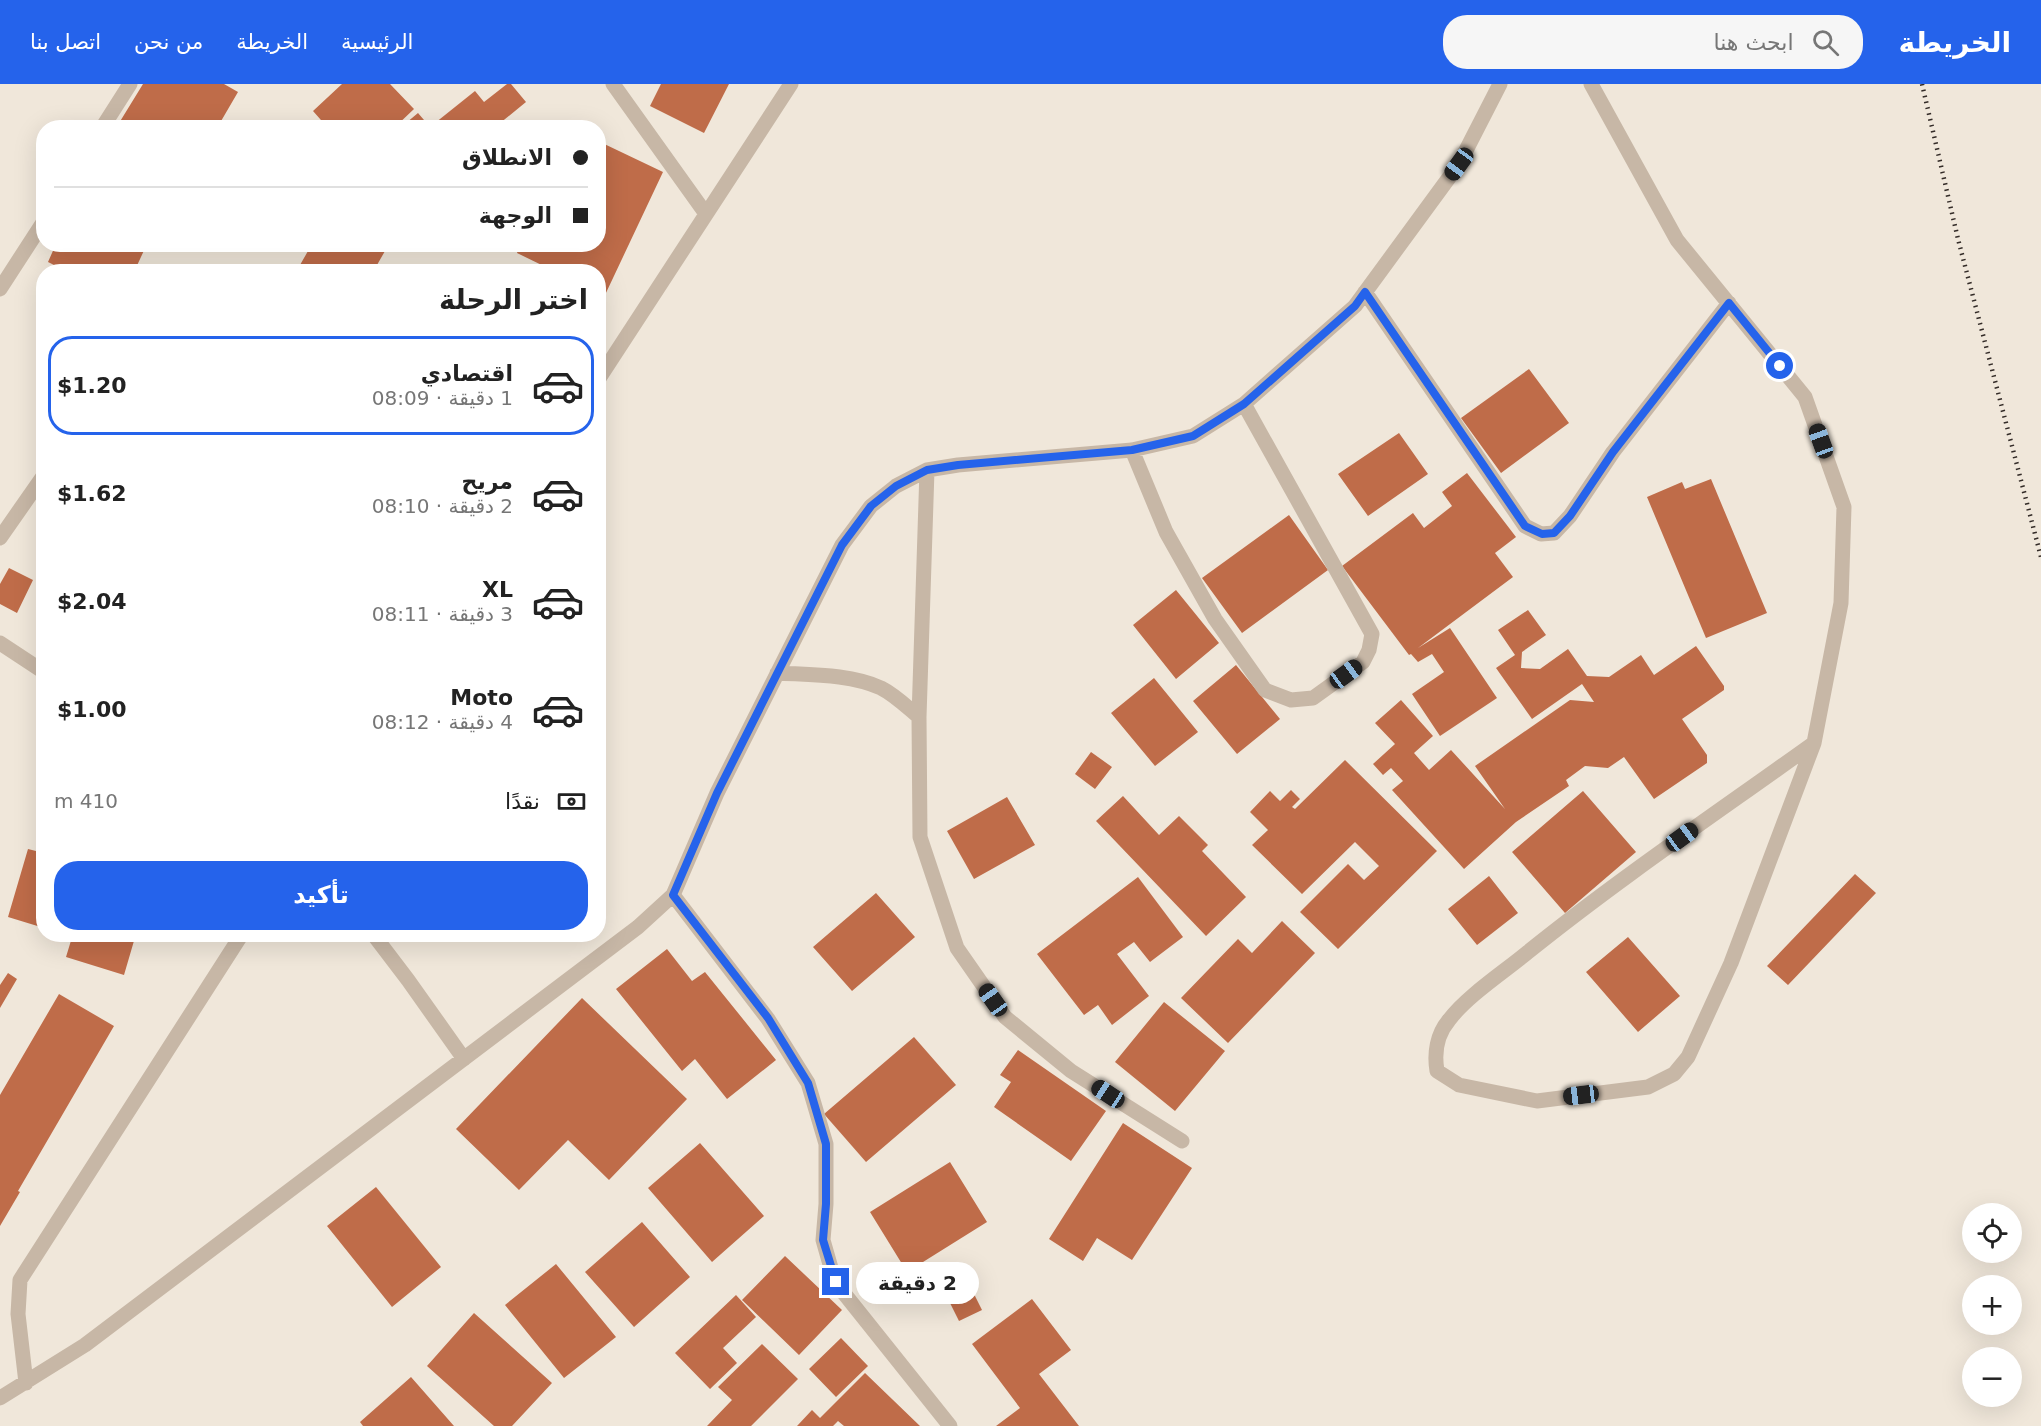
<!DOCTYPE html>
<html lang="ar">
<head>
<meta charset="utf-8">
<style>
	:root { --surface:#fff; --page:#f6f6f6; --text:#222; --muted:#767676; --line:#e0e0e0; --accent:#2563eb }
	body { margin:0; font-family:"DejaVu Sans","Noto Sans Arabic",sans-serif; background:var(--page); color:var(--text); direction:rtl; height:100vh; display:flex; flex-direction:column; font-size:22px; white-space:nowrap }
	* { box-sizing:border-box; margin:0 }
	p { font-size:20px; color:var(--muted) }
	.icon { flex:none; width:33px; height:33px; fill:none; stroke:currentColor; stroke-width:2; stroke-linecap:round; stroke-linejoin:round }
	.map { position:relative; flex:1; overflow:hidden; direction:ltr }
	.details { position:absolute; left:36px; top:180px; width:570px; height:678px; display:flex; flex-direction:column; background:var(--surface); border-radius:24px; box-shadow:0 6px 24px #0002; direction:rtl }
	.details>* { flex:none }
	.banner { position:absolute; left:36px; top:36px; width:570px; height:132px; border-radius:24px; box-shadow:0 6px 24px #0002; direction:rtl; display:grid; align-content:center; height:132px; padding:0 18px; background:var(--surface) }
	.controls { position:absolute; left:1962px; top:1119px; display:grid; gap:12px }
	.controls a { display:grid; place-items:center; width:60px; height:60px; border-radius:50%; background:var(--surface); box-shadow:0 6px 24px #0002; font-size:30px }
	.end { position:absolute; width:27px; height:27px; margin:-14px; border:8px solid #2563eb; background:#fff; box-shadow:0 0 0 3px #fff }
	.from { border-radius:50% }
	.bubble { position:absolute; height:42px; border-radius:21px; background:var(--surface); box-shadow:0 6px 24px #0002; font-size:20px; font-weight:700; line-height:42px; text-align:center; direction:rtl }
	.car { position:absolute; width:18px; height:36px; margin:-18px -9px; border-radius:8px; box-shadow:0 0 4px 2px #0007; background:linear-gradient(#222 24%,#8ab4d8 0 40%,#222 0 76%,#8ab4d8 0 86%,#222 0) }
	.banner b { display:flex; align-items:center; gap:21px; height:57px; font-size:22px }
	.banner b+b { border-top:2px solid var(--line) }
	.banner i { width:15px; height:15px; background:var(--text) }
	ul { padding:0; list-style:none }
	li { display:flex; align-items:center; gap:18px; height:99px; margin:0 12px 9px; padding:0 6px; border:3px solid transparent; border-radius:24px }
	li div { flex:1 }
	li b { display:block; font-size:22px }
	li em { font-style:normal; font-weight:700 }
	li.current { border-color:var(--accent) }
	li>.icon { width:54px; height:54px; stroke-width:1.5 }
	h2 { padding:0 18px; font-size:27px; line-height:72px }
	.pay { display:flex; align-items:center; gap:15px; height:66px; padding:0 18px; font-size:22px }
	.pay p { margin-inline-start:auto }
	.button { display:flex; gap:12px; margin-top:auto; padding:12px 18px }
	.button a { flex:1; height:69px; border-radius:24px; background:var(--accent); color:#fff; font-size:24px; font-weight:700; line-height:69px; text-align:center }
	header { display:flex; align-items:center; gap:36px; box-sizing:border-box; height:84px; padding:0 30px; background:var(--accent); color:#fff }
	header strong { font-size:28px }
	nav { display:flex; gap:33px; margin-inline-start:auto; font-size:21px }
	.search { width:420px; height:54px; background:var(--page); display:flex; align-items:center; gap:15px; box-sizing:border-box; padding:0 21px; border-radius:24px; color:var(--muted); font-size:22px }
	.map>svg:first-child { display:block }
</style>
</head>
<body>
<header>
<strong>الخريطة</strong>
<div class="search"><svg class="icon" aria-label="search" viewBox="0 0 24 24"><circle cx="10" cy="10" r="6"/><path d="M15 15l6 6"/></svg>ابحث هنا</div>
<nav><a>الرئيسية</a><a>الخريطة</a><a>من نحن</a><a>اتصل بنا</a></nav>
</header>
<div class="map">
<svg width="2041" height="1342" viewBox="0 0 2041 1342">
	<rect width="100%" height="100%" fill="#f0e7da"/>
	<path fill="#bf6c49" d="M 143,0 L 224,0 L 238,8 L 217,44 L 116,44 Z
		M 342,0 L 390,0 L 414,25 L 394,44 L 328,44 L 313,27 Z
		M 507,0 L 511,0 L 526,18 L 494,44 L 400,44 L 418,29 L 430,43 L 475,7 L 484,18 Z
		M 661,0 L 729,0 L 704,49 L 650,22 Z
		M 598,57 L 663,88 L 605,211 L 598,208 L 598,188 L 556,188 L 517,169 L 520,160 L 598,160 Z
		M 56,160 L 147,160 L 134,188 L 68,188 L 48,178 Z
		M 312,160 L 389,160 L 373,188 L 296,188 Z
		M 1529,285 L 1569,339 L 1501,389 L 1461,334 Z
		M 1399,349 L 1428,390 L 1368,432 L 1338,390 Z
		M 1467,389 L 1516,453 L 1495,469 L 1513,493 L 1418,564 L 1450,544 L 1497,614 L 1440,652 L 1412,610 L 1444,588 L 1432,570 L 1418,578 L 1411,570 L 1409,571 L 1342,482 L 1413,429 L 1424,444 L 1452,422 L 1442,408 Z
		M 1711,395 L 1767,529 L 1706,554 L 1647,413 L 1682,398 L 1685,405 Z
		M 1289,431 L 1328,486 L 1242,549 L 1202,494 Z
		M 9,484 L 33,496 L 17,529 L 0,520 L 0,500 Z
		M 1176,506 L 1219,559 L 1176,595 L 1133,541 Z
		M 1528,526 L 1546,551 L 1522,568 L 1521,584 L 1540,585 L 1568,565 L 1587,592 L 1609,593 L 1641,571 L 1654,591 L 1696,562 L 1724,602 L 1724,606 L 1682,635 L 1707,671 L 1707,679 L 1654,715 L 1624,673 L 1608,684 L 1585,682 L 1566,696 L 1569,702 L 1516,738 L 1464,785 L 1392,706 L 1403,697 L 1391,684 L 1383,691 L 1373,680 L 1395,660 L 1375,639 L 1401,616 L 1433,652 L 1414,669 L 1429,686 L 1451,666 L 1505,725 L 1475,682 L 1570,616 L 1594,618 L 1582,600 L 1532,635 L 1496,584 L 1515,571 L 1498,546 Z
		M 1236,581 L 1280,635 L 1237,670 L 1193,617 Z
		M 1154,594 L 1198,648 L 1155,682 L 1111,629 Z
		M 1091,668 L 1112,683 L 1095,705 L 1075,690 Z
		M 1345,676 L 1437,767 L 1338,865 L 1300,828 L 1348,780 L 1364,796 L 1379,782 L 1355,758 L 1302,810 L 1252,761 L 1268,746 L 1250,728 L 1270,707 L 1280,717 L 1291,706 L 1300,715 L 1292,723 L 1295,725 Z
		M 1583,707 L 1636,768 L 1565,829 L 1512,768 Z
		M 1123,712 L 1159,751 L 1179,732 L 1208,761 L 1202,767 L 1246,813 L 1206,852 L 1096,737 Z
		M 1007,713 L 1035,761 L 974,795 L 947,747 Z
		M 28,765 L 44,769 L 44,844 L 8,833 Z
		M 1855,790 L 1876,809 L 1788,901 L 1767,882 Z
		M 1489,792 L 1518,829 L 1477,861 L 1448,825 Z
		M 1138,793 L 1183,853 L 1150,878 L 1134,858 L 1117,870 L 1149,912 L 1112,941 L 1098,921 L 1084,931 L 1037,870 Z
		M 876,809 L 915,853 L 852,907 L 813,863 Z
		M 1282,837 L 1315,869 L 1228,959 L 1181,914 L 1238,855 L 1252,869 Z
		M 73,850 L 136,850 L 124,891 L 66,873 Z
		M 1628,853 L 1680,912 L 1638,948 L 1586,888 Z
		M 667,865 L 692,897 L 705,888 L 776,976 L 727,1015 L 695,975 L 682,987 L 616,905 Z
		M 8,889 L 17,895 L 0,924 L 0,901 Z
		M 59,910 L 114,942 L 18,1107 L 20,1108 L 0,1142 L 0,1011 Z
		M 582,914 L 687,1015 L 609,1096 L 568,1056 L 519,1106 L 456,1045 Z
		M 1164,918 L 1225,967 L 1175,1027 L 1115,978 Z
		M 914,953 L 956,1001 L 866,1078 L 824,1030 Z
		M 1018,966 L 1106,1027 L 1071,1077 L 994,1023 L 1011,998 L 1000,991 Z
		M 1123,1039 L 1192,1084 L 1132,1176 L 1097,1154 L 1083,1177 L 1049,1155 Z
		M 700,1059 L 764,1132 L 712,1178 L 648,1104 Z
		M 950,1078 L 987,1138 L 907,1188 L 870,1128 Z
		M 376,1103 L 441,1183 L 392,1223 L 327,1142 Z
		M 642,1138 L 690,1193 L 634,1243 L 585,1188 Z
		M 785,1172 L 842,1226 L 799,1271 L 742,1216 Z
		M 556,1180 L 616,1253 L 564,1294 L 505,1221 Z
		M 966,1194 L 982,1226 L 959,1237 L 943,1205 Z
		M 736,1211 L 756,1233 L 723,1264 L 737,1279 L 710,1305 L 675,1269 Z
		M 1032,1215 L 1071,1266 L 1039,1290 L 1079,1342 L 996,1342 L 1020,1324 L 972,1260 Z
		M 474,1229 L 552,1299 L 512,1342 L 494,1342 L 427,1282 Z
		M 841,1254 L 868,1282 L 836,1313 L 809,1285 Z
		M 762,1260 L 798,1295 L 751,1342 L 707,1342 L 732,1316 L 718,1303 Z
		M 865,1289 L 920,1342 L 844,1342 L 838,1337 L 833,1342 L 797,1342 L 812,1326 L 820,1334 Z
		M 411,1293 L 454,1342 L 363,1342 L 360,1338 Z"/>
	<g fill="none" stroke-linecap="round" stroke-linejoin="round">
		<path stroke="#c7b7a6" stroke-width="15" d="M 613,0 L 706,130
			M 1591,0 L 1677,156 L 1805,313 L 1844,423 L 1841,519 L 1814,659 L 1731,879 L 1688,973 L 1674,990 L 1648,1003 L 1537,1017 L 1459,1001 L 1437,987 C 1434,969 1437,950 1449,936 C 1467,912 1504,888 1528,868 C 1620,794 1718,728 1814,659
			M 102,44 L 130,0
			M 0,205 L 44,137
			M 1365,208 L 1525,442 L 1541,450 L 1554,449 L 1570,432 L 1613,368 L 1729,219
			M 598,296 L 791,0
			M 1132,366 L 1166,448 L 1215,535 L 1265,606 L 1291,616 L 1313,614 L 1363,578 L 1369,566 L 1372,550 L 1244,320
			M 927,386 L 919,633 L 920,753 L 957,864 L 1005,933 L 1071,987 L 1182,1057
			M 0,454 L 44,391
			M 0,559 L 44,588
			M 777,589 C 811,591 850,590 881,604 C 895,611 907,623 919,633
			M 673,811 L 768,935 L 808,999 L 826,1060 L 826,1120 L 823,1156 L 835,1198 L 950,1342
			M 373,850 L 408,896 L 464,975
			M 26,1299 L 18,1230 L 20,1196 L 242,850
			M 0,1314 L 85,1261 L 638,843 L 673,811 L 717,709 L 842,461 L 871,422 L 896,402 L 927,386 L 958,381 L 1132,366 L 1193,352 L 1244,320 L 1355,222 L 1459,80 L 1500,0"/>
		<path stroke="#332b27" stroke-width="4.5" stroke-dasharray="1.5 4.5" stroke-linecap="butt" d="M 1922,0 L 1958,155 L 2041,473"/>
	</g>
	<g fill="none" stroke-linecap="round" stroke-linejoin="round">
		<path stroke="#2563eb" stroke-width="8" d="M 836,1198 L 823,1156 L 826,1120 L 826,1060 L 808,999 L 768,934 L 673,811 L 717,709 L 842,461 L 871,422 L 896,402 L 927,386 L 958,381 L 1132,366 L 1193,352 L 1244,320 L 1355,222 L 1365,208 L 1525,442 L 1542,450 L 1554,449 L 1570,432 L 1613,368 L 1729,219 L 1780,282"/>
	</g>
</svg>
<div class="controls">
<a><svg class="icon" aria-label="locate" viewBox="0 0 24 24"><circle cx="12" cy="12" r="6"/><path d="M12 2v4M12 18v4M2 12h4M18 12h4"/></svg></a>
<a>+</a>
<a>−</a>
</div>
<i class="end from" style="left:1780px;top:282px"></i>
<i class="end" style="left:836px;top:1198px"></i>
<div class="bubble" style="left:856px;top:1178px;width:123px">2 دقيقة</div>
<i class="car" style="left:1459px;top:80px;rotate:216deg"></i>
<i class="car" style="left:1821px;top:357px;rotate:340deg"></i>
<i class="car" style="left:1346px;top:590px;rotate:54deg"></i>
<i class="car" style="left:1682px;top:753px;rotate:54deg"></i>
<i class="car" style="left:993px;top:916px;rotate:325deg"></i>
<i class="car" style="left:1108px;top:1010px;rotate:303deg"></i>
<i class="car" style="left:1581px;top:1011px;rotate:263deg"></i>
<div class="banner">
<b><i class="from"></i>الانطلاق</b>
<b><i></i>الوجهة</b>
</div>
<section class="details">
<h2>اختر الرحلة</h2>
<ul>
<li class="current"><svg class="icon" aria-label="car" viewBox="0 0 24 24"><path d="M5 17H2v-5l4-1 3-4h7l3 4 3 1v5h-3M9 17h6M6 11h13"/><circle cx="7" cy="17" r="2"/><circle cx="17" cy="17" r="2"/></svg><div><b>اقتصادي</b><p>1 دقيقة · 08:09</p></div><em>$1.20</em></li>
<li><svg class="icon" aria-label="car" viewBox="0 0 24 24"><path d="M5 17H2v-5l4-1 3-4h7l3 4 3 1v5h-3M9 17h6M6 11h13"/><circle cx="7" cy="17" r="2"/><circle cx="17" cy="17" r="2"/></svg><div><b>مريح</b><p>2 دقيقة · 08:10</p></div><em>$1.62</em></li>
<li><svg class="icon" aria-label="car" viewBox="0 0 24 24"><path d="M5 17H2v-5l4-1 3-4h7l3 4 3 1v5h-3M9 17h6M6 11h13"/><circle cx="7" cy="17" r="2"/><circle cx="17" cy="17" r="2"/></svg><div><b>XL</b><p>3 دقيقة · 08:11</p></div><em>$2.04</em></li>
<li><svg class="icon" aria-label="car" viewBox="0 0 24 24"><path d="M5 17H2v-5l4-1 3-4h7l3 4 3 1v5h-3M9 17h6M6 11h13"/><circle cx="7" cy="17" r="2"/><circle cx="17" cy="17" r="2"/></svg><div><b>Moto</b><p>4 دقيقة · 08:12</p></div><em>$1.00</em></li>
</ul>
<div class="pay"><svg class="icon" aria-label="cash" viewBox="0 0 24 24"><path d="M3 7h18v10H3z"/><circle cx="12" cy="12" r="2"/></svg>نقدًا<p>410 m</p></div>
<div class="button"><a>تأكيد</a></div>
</section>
</div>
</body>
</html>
